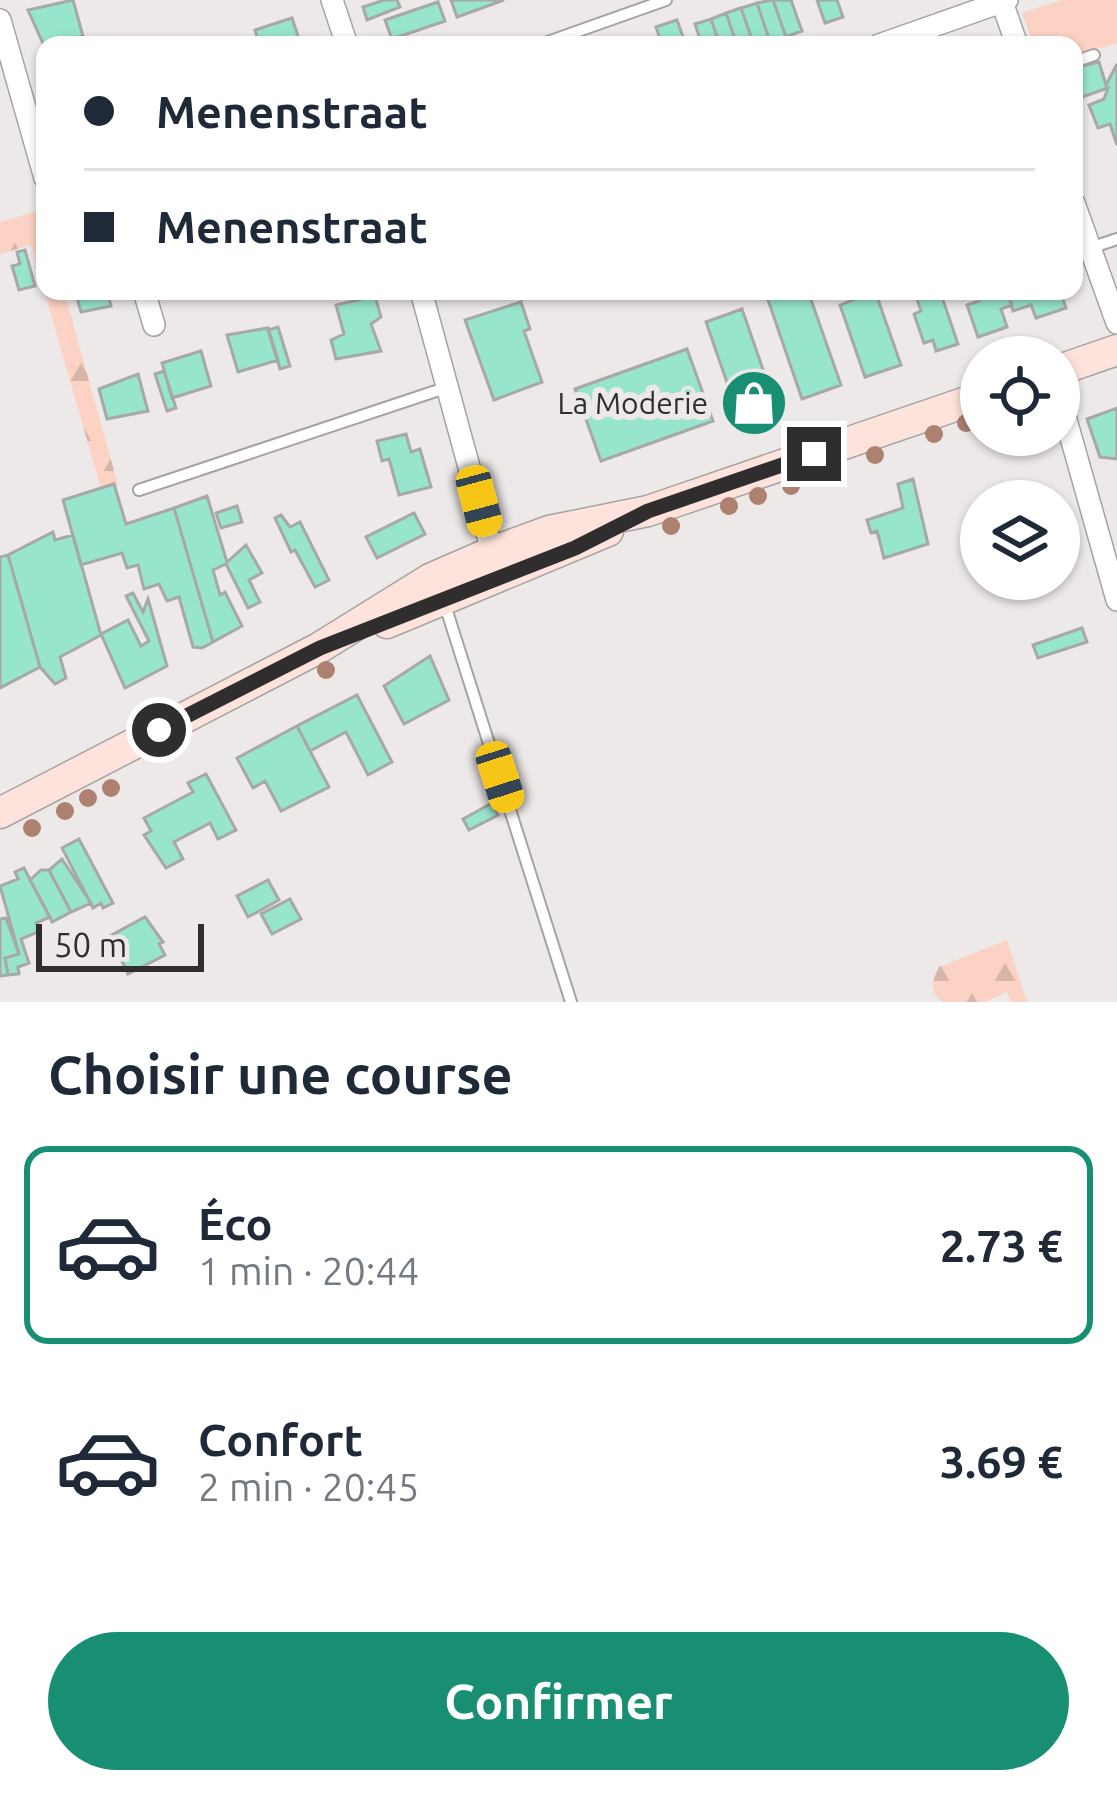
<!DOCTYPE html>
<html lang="fr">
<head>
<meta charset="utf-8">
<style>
	:root { --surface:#fff; --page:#f6f6f7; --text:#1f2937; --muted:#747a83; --line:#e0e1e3; --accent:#188f73 }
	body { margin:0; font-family:Ubuntu,sans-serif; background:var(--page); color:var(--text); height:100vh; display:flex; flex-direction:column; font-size:45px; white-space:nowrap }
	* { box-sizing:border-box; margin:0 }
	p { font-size:39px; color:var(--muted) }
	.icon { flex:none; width:66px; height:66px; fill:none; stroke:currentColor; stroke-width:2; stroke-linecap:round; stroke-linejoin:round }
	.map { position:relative; height:1002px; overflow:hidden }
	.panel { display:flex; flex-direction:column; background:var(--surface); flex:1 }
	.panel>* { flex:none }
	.banner { position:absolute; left:36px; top:36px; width:1047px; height:264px; border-radius:24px; box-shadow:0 3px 9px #0004; display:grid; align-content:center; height:264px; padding:0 48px; background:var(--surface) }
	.controls { position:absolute; left:960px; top:336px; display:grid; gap:24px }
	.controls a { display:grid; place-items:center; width:120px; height:120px; border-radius:50%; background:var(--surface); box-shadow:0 3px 9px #0004; font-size:60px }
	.scale { position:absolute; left:36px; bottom:30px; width:168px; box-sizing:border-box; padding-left:12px; border:6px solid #2f2d2d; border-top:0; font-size:33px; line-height:42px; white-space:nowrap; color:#2f2d2d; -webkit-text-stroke:9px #ede9e8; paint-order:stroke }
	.end { position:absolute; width:54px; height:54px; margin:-27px; border:15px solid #2f2d2d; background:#fff; box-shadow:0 0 0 6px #fff }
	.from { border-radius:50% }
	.car { position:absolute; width:36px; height:72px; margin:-36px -18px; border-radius:15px; box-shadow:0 0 9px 3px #0007; background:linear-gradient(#f5c518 24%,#345 0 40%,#f5c518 0 76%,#345 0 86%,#f5c518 0) }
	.banner b { display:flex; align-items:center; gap:42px; height:114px; font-size:45px }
	.banner b+b { border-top:3px solid var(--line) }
	.banner i { width:30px; height:30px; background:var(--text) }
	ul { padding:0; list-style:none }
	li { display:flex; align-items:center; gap:36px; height:198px; margin:0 24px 18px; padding:0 24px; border:6px solid transparent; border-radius:24px }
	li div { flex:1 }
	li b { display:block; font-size:45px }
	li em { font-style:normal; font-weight:700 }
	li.current { border-color:var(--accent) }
	li>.icon { width:108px; height:108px; stroke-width:1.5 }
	h2 { padding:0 48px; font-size:54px; line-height:144px }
	.cta { display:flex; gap:24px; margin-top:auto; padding:24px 48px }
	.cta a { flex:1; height:138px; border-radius:72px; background:var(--accent); color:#fff; font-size:48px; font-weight:700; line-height:138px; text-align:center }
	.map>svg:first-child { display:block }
</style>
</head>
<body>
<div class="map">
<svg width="1117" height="1002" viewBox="0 0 1117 1002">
	<defs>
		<pattern id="forest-firs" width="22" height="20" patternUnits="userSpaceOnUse" patternTransform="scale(3)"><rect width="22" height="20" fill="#fbd2c4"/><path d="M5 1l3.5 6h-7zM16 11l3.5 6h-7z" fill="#d7b5a9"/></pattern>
	</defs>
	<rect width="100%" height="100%" fill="#ede9e8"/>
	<path fill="url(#forest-firs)" d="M 42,210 L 45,291 L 64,291 L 118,485 L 102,492 L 31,245 L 0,254 L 0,222 Z
		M 1007,940 L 1027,1002 L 1011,1002 L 1007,992 L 984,1002 L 942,1002 C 929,991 932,981 939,967 Z"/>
	<path fill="#fbd2c4" d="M 1062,0 L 1117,0 L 1117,43 L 1074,56 L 1074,45 L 1034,45 L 1022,13 Z"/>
	<path fill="#97e5cc" stroke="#a6a9a8" stroke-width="3" d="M 73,0 L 83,36 L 45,48 L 28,10 Z
		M 384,0 L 397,0 L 400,7 L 367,20 L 363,7 Z
		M 451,0 L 504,0 L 457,17 Z
		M 773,0 L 791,0 L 802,31 L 786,37 Z
		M 773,0 L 786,37 L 770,42 L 757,3 Z
		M 817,0 L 837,0 L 843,17 L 825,23 Z
		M 438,2 L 445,21 L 392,39 L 385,20 Z
		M 757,3 L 770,42 L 763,45 L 754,45 L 741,8 Z
		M 741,8 L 754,45 L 737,45 L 726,13 Z
		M 726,13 L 737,45 L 720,45 L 711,19 Z
		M 292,18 L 301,45 L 259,44 L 255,30 Z
		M 711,19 L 720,45 L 702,45 L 695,24 Z
		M 677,20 L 686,45 L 662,45 L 656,27 Z
		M 1099,62 L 1106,85 L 1117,64 L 1117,145 L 1110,124 L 1098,128 L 1089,105 L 1104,99 L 1108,88 L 1079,98 L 1074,82 L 1074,68 Z
		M 25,250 L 35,286 L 19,290 L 12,266 L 20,264 L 17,252 Z
		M 75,291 L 107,291 L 111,306 L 81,312 Z
		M 765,291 L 808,291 L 841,385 L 802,399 Z
		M 855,291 L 875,291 L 901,365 L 865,377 L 840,305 L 858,298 Z
		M 940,291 L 958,344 L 936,351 L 933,340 L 924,343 L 914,314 L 921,311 L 917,299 Z
		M 1007,291 L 1060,291 L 1066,308 L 1036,318 L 1031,305 L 1013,311 Z
		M 1007,291 L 1012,305 L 1001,309 L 1007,327 L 978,337 L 967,305 L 979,301 L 976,294 Z
		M 375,296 L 381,317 L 371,324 L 381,351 L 336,359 L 331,340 L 344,334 L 336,305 Z
		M 521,302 L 530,329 L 524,331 L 542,382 L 494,400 L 465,320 Z
		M 742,309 L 775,404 L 739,417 L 706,322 Z
		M 278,327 L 290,366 L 280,369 L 268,330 Z
		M 268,328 L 278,360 L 238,372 L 227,335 Z
		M 687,349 L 713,421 L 601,461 L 575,389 Z
		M 201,351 L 211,386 L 172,398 L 162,363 Z
		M 164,371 L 176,408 L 167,411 L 155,374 Z
		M 138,374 L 148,411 L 107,419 L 99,389 Z
		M 1117,408 L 1117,459 L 1100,457 L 1087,419 Z
		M 406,434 L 411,452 L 420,449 L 431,487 L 399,495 L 389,459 L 382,461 L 377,441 Z
		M 913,479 L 928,544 L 884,558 L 877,531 L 871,533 L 867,520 L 903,508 L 898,484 Z
		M 114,484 L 126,524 L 174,508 L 213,642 L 202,648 L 193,647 L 179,597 L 167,601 L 159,584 L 144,589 L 138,565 L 127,568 L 122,553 L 81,565 L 63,500 Z
		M 207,496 L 227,562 L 246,545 L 262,573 L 249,580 L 260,602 L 248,608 L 226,564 L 213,570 L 220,595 L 225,592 L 242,626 L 213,642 L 174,508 Z
		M 237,506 L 242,522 L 221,528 L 216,513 Z
		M 414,513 L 425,534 L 377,558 L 366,537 Z
		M 281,515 L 290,527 L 300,522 L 329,580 L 315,587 L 295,550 L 291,552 L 275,518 Z
		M 53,532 L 55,540 L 73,535 L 101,635 L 60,657 L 66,678 L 55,684 L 40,667 L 8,555 Z
		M 8,555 L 40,667 L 0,688 L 0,557 Z
		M 133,593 L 143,612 L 148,599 L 167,666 L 125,688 L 101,634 L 128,620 L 141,646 L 149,641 L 126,596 Z
		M 1082,628 L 1087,642 L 1038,658 L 1033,645 Z
		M 430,656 L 449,700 L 404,724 L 384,686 Z
		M 357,695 L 392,762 L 368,775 L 346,732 L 310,751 L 297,726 Z
		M 297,726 L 329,787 L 281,811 L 265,781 L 253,788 L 237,758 Z
		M 206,774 L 236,830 L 218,839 L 210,823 L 174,842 L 183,859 L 166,868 L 144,835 L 151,831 L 144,818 L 193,792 L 188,783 Z
		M 492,803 L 498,815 L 469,830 L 463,819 Z
		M 79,839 L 113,903 L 103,908 L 101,903 L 93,908 L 62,848 Z
		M 62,859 L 91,903 L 71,912 L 49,870 Z
		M 24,868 L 50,917 L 36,923 L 40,931 L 21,939 L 29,963 L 18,967 L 19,974 L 8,975 L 5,958 L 19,954 L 0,886 L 18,879 L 15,872 Z
		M 41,870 L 49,870 L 71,912 L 52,922 L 30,880 Z
		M 268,880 L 279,900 L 248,917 L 237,896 Z
		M 290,899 L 301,919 L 272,934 L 261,914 Z
		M 145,917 L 163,942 L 159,944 L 165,955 L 128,974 L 110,936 Z
		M 6,918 L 19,954 L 5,958 L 8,975 L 0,976 L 0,919 Z"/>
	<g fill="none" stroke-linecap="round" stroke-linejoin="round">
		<defs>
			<path id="service" d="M 539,45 L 666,0
				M 1074,62 L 1094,55
				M 1090,248 L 1117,239
				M 139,490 L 448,387
				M 445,605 L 571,1002"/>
			<path id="minor" d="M 332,0 L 347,45
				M 1002,2 L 1017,45
				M 0,20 L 45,178
				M 879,45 L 1007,0
				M 1074,203 L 1117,323
				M 144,291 L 154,325
				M 421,291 L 495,562
				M 1059,395 L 1117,600"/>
			<path id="secondary" d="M 1059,370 L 1117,350
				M 387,623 L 608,531
				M 0,813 L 319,648 L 430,579 L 492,552 L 549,531 L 648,511 L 981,397"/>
		</defs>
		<use href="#service" stroke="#a6a3a2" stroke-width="14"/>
		<use href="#minor" stroke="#a6a3a2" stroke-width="24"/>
		<use href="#secondary" stroke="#a6a3a2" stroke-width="33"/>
		<use href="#service" stroke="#fff" stroke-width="10"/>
		<use href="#minor" stroke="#fff" stroke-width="21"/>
		<use href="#secondary" stroke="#fde3db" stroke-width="30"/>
	</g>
	<g fill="#ad8070">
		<circle cx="966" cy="423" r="9"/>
		<circle cx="934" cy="434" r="9"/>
		<circle cx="875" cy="455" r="9"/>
		<circle cx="822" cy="473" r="9"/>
		<circle cx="791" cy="486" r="9"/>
		<circle cx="758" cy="496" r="9"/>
		<circle cx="729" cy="506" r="9"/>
		<circle cx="671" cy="526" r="9"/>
		<circle cx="326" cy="670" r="9"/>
		<circle cx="111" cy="788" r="9"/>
		<circle cx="88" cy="798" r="9"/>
		<circle cx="65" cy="811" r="9"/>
		<circle cx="32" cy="828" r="9"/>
	</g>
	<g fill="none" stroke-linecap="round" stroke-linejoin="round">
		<path stroke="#2f2d2d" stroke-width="15" d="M 159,730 L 320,648 L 575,548 L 648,511 L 814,454"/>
	</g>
	<defs>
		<symbol id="shop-disc" viewBox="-11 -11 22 22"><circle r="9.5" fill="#188f73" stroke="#ede9e8"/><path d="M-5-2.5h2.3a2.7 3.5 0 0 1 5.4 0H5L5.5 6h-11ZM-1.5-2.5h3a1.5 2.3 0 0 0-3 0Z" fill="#fff"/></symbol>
	</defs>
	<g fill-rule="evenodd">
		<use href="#shop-disc" x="716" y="365" width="76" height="76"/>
	</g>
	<g text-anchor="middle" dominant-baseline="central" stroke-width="12" stroke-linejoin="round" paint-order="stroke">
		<g font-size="30" fill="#2f2d2d" stroke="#ede9e8" text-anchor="end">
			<text x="708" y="403">La Moderie</text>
		</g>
	</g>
</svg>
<div class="controls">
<a><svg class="icon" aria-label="locate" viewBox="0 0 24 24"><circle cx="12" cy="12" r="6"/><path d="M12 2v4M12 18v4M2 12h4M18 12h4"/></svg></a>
<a><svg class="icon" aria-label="layers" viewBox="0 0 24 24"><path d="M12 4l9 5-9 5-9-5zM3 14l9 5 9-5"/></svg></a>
</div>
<div class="scale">50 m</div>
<i class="end from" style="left:159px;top:730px"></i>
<i class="end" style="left:814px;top:454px"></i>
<i class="car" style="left:479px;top:501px;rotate:165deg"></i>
<i class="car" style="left:500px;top:777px;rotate:162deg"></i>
<div class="banner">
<b><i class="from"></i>Menenstraat</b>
<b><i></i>Menenstraat</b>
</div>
</div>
<section class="panel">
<h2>Choisir une course</h2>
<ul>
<li class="current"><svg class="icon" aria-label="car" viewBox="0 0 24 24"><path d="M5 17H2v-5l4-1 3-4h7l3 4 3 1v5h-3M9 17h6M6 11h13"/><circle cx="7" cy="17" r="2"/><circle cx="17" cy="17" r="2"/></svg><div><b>Éco</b><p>1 min · 20:44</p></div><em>2.73 €</em></li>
<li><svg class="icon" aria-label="car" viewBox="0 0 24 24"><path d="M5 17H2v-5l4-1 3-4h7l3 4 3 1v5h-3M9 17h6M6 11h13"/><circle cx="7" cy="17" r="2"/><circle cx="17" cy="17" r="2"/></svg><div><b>Confort</b><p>2 min · 20:45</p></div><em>3.69 €</em></li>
</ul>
<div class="cta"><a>Confirmer</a></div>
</section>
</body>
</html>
